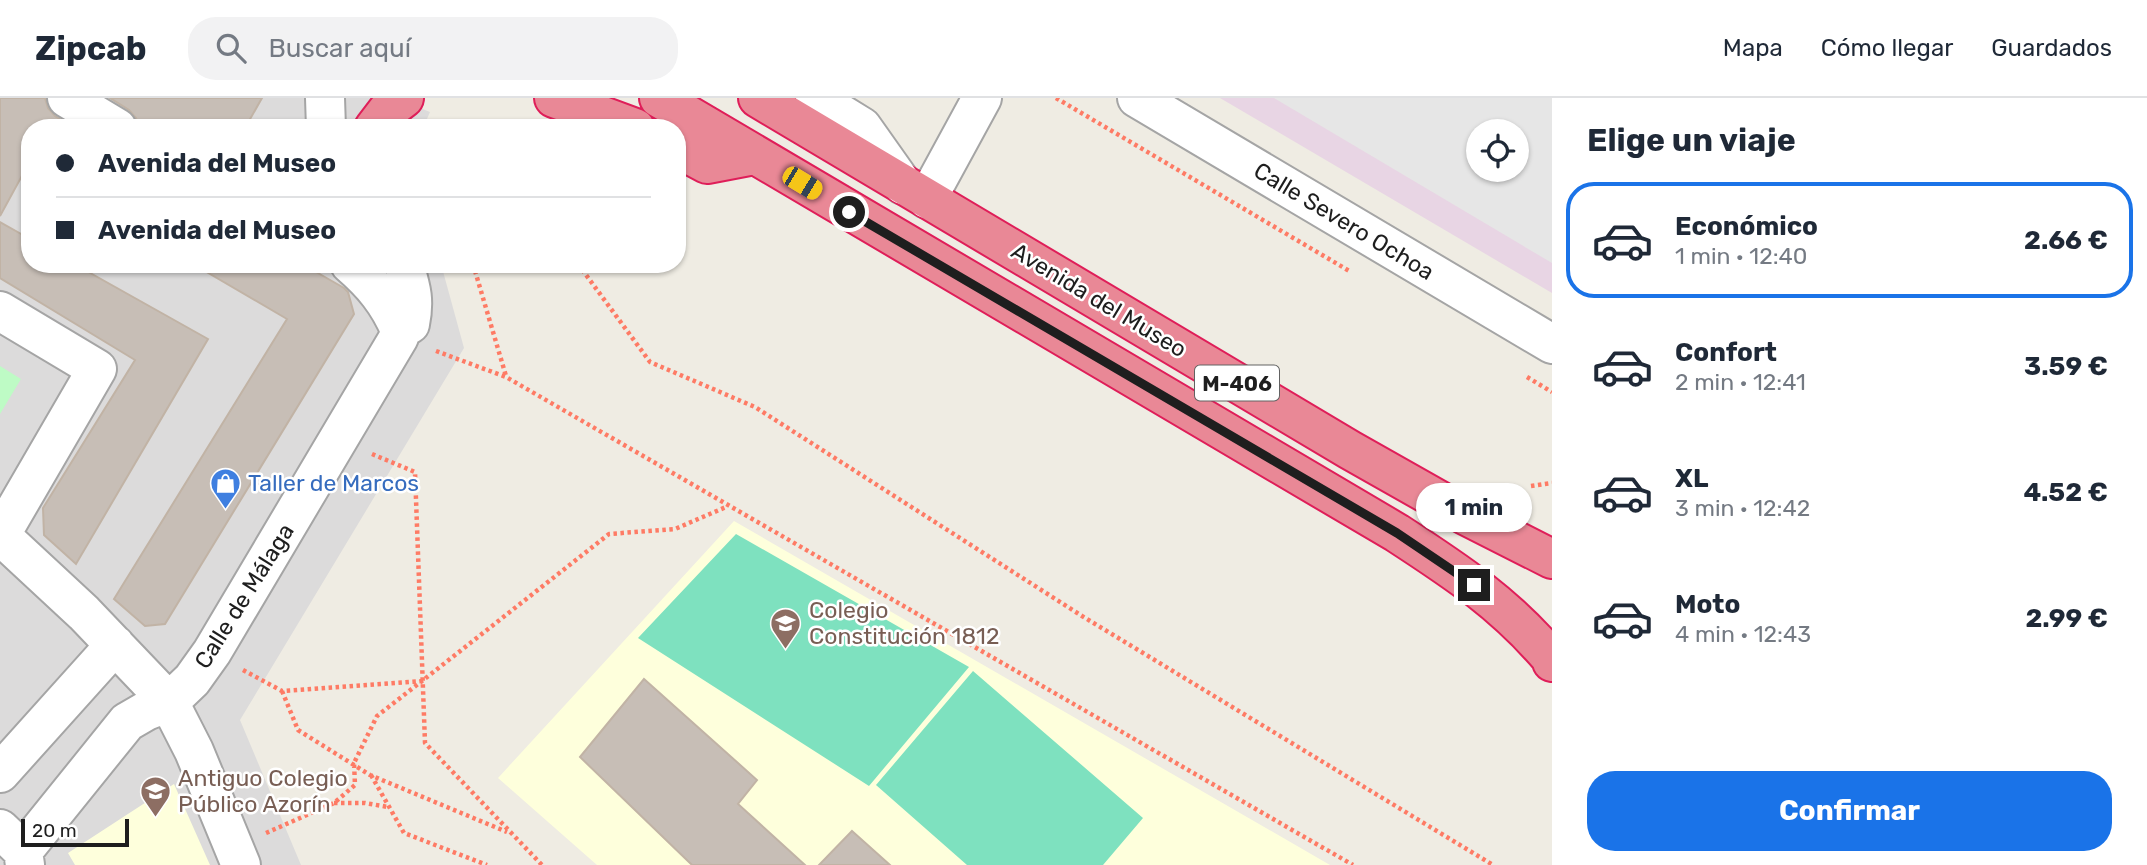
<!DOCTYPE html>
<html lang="es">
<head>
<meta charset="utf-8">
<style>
	:root { --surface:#fff; --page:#f2f2f3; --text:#1f2937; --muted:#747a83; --line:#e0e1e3; --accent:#1a73e8 }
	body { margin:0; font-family:Rubik,sans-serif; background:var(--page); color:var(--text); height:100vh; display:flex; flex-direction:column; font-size:26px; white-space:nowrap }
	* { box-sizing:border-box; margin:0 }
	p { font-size:23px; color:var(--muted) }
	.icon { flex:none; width:38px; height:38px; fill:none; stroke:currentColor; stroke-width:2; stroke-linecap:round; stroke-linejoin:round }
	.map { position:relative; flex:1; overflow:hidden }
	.sheet { display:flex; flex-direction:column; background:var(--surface); width:595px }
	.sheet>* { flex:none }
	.guide { position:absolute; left:21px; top:21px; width:665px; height:154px; border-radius:28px; box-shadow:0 2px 5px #0004; display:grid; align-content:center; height:154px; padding:0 35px; background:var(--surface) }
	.tools { position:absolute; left:1466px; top:21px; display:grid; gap:14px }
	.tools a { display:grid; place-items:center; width:63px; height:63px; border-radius:50%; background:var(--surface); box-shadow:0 2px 5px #0004; font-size:35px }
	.scale { position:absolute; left:21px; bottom:18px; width:108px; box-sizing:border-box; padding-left:7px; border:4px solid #1e1e1e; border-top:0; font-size:19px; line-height:24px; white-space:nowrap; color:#1e1e1e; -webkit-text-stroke:5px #fff; paint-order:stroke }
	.end { position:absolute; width:32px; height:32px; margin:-16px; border:9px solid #1e1e1e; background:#fff; box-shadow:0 0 0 4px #fff }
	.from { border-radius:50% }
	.bubble { position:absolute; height:49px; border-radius:24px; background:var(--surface); box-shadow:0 2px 5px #0004; font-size:23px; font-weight:700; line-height:49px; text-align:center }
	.car { position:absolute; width:21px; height:42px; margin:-21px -10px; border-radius:9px; box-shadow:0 0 5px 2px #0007; background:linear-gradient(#f5c518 24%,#345 0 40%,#f5c518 0 76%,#345 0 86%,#f5c518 0) }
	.guide b { display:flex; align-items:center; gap:24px; height:66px; font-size:26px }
	.guide b+b { border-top:2px solid var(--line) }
	.guide i { width:18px; height:18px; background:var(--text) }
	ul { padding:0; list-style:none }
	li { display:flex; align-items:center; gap:21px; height:116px; margin:0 14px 10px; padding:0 21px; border:4px solid transparent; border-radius:28px }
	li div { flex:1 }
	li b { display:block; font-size:26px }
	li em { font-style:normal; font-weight:700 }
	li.active { border-color:var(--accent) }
	li>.icon { width:63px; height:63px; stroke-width:1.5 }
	h2 { padding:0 35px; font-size:32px; line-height:84px }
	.action { display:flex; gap:14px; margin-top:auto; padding:14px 35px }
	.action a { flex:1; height:80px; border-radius:28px; background:var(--accent); color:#fff; font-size:28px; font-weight:700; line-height:80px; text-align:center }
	header { display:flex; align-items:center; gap:42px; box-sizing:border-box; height:98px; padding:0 35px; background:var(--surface); border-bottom:2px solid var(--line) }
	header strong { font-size:33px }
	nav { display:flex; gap:38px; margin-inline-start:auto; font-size:24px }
	.search { width:490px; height:63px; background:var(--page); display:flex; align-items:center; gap:18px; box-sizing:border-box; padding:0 24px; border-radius:28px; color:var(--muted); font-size:26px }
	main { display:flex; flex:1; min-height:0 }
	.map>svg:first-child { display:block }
</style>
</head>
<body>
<header>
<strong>Zipcab</strong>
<div class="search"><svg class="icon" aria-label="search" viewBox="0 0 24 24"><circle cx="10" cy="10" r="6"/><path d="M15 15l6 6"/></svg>Buscar aquí</div>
<nav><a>Mapa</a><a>Cómo llegar</a><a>Guardados</a></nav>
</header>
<main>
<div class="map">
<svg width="1552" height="767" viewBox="0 0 1552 767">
	<rect width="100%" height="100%" fill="#efece3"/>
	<path fill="#dcdbdb" d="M 0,0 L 395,0 L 430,14 L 423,30 L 30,30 L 30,166 L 441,166 L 464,250 L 240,622 L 301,767 L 0,767 Z"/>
	<path fill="#e8d5e4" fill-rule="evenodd" d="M 1220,0 L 1552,0 L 1552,195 ZM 1479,33 L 1517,33 L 1517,72 L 1479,72 Z"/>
	<path fill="#feffdc" d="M 734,423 L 1330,767 L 597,767 L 498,680 Z
		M 174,686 L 210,767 L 75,767 L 68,755 Z"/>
	<path fill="#befbc5" d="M 0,268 L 21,281 L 0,316 Z"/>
	<path fill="#7ee1bf" d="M 736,436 L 969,569 L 869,688 L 638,540 Z
		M 973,573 L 1143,720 L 1103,767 L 967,767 L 876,687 Z"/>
	<path fill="#e6e6e6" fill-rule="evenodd" d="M 1274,0 L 1552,0 L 1552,165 ZM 1479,33 L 1517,33 L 1517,72 L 1479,72 Z"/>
	<path fill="#c7beb6" stroke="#c1b3a5" stroke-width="2" d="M 0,0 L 45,0 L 48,10 L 55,18 L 74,30 L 30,30 L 30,63 L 0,118 Z
		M 110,0 L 262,0 L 245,30 L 139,30 L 136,20 L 129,12 Z
		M 0,124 L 30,141 L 30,166 L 74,166 L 208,241 L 76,466 L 44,437 L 43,410 L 135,262 L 0,180 Z
		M 193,166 L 302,166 L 344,190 L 348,194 L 354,216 L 165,526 L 145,528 L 114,501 L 287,221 Z
		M 644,581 L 757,682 L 738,706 L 805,767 L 692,767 L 580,659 Z
		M 852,733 L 890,767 L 819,767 Z"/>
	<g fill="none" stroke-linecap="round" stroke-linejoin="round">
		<defs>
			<path id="minor" d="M 67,0 L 117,30
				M 325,0 L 326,30
				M 815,0 L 862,29 L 903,87
				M 1137,0 L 1552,246
				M 927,101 L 982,0
				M 350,166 C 373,186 388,204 400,232
				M 0,213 L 97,271 L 0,438
				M 0,437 L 84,515 L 169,604 L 194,653 L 241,767
				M 0,675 L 115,547
				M 0,731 L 23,753
				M 25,767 L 23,753 L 127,624 L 146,613 L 169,604 L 192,582 L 212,554 L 399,239 L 400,232 L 410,226 C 415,201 411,190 404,166"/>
			<path id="highway" d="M 554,0 L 635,30
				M 659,0 L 1397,435 C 1457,474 1504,505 1551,560 L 1552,564
				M 758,0 L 1350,352 L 1465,417 L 1552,461
				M 374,30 L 387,13 L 404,0
				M 677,50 L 707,66 L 754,57"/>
		</defs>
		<use href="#minor" stroke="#a5a5a5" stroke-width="42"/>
		<use href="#highway" stroke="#df1e59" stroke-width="42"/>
		<path stroke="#fe7b65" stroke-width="4.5" stroke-dasharray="3.5 3.5" stroke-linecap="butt" d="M 1056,0 L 1351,174
			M 473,166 L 506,278
			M 578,166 L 650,264 L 755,309 L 1082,518 L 1493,767
			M 436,253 L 506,279 L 1353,767
			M 1527,279 L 1552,294
			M 372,356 L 415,374 L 425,645 L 542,767
			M 1531,388 L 1552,385
			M 243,572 L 282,593 L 422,583 L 609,436 L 675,431 L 726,409
			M 282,593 L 298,632 L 370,677 L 507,734
			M 371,677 L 404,735 L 487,767
			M 334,705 L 365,705 L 388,709
			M 266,735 L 334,705 L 355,687 L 354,665 L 377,618 L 422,583"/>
		<use href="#minor" stroke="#fff" stroke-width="38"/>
		<use href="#highway" stroke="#e98896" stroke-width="38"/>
	</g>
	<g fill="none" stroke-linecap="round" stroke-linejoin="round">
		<path stroke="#1e1e1e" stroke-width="9" d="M 849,114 L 1397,435 L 1474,487"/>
	</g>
	<defs>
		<symbol id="shop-pin" viewBox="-11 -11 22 30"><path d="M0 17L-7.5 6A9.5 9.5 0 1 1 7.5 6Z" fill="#3f7fe0" stroke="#fff"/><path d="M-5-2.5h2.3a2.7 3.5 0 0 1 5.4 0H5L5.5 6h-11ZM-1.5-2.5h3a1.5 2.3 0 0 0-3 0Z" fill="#fff"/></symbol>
		<symbol id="school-pin" viewBox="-11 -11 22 30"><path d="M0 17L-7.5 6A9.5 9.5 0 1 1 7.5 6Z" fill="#8d6e63" stroke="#fff"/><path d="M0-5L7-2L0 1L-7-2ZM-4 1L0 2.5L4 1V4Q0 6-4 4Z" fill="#fff"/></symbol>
	</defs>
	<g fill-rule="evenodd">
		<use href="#shop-pin" x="208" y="368" width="35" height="47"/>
		<use href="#school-pin" x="768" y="508" width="35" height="47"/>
		<use href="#school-pin" x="138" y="676" width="35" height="47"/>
	</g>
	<g text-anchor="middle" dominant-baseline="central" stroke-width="5" stroke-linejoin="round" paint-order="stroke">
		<rect fill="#fff" stroke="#626262" stroke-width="2" x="1195" y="267.5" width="84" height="35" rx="5"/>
		<g font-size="21" font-weight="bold" fill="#1e1e1e">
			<text x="1237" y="285">M-406</text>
		</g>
		<g font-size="23" fill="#1e1e1e" stroke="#fff">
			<text transform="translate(1344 123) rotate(31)">Calle Severo Ochoa</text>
			<text transform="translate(1099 202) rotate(31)">Avenida del Museo</text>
			<text transform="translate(244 498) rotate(-58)">Calle de Málaga</text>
		</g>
		<g font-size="23" fill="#366cbe" stroke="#fff" text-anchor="start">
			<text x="248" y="385">Taller de Marcos</text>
		</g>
		<g font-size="23" fill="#785e54" stroke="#fff" text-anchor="start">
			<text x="809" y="512">Colegio<tspan x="809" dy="26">Constitución 1812</tspan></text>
			<text x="178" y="680">Antiguo Colegio<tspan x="178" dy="26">Público Azorín</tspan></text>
		</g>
	</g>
</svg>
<div class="tools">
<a><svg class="icon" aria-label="locate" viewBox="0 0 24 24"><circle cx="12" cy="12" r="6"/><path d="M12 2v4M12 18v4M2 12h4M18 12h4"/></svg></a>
</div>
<div class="scale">20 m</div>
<i class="end from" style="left:849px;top:114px"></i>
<i class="end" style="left:1474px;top:487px"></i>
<div class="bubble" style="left:1416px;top:385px;width:116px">1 min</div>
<i class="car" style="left:802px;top:85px;rotate:121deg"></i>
<div class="guide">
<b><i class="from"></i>Avenida del Museo</b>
<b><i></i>Avenida del Museo</b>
</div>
</div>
<section class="sheet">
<h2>Elige un viaje</h2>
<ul>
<li class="active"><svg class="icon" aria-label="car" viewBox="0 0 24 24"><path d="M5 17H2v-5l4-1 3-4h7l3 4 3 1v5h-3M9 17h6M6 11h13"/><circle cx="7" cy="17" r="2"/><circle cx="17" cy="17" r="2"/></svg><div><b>Económico</b><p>1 min · 12:40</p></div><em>2.66 €</em></li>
<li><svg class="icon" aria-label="car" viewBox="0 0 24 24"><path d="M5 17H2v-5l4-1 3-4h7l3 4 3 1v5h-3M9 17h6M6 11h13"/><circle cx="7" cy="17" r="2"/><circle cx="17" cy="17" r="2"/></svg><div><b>Confort</b><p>2 min · 12:41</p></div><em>3.59 €</em></li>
<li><svg class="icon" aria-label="car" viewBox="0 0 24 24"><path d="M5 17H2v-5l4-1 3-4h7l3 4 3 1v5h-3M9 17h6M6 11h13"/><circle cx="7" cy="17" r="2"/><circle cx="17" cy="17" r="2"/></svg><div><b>XL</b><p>3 min · 12:42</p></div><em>4.52 €</em></li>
<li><svg class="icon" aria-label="car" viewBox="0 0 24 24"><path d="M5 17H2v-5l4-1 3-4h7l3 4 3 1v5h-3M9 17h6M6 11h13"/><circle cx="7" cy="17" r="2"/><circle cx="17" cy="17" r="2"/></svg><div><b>Moto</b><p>4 min · 12:43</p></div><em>2.99 €</em></li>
</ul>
<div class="action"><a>Confirmar</a></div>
</section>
</main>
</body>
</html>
